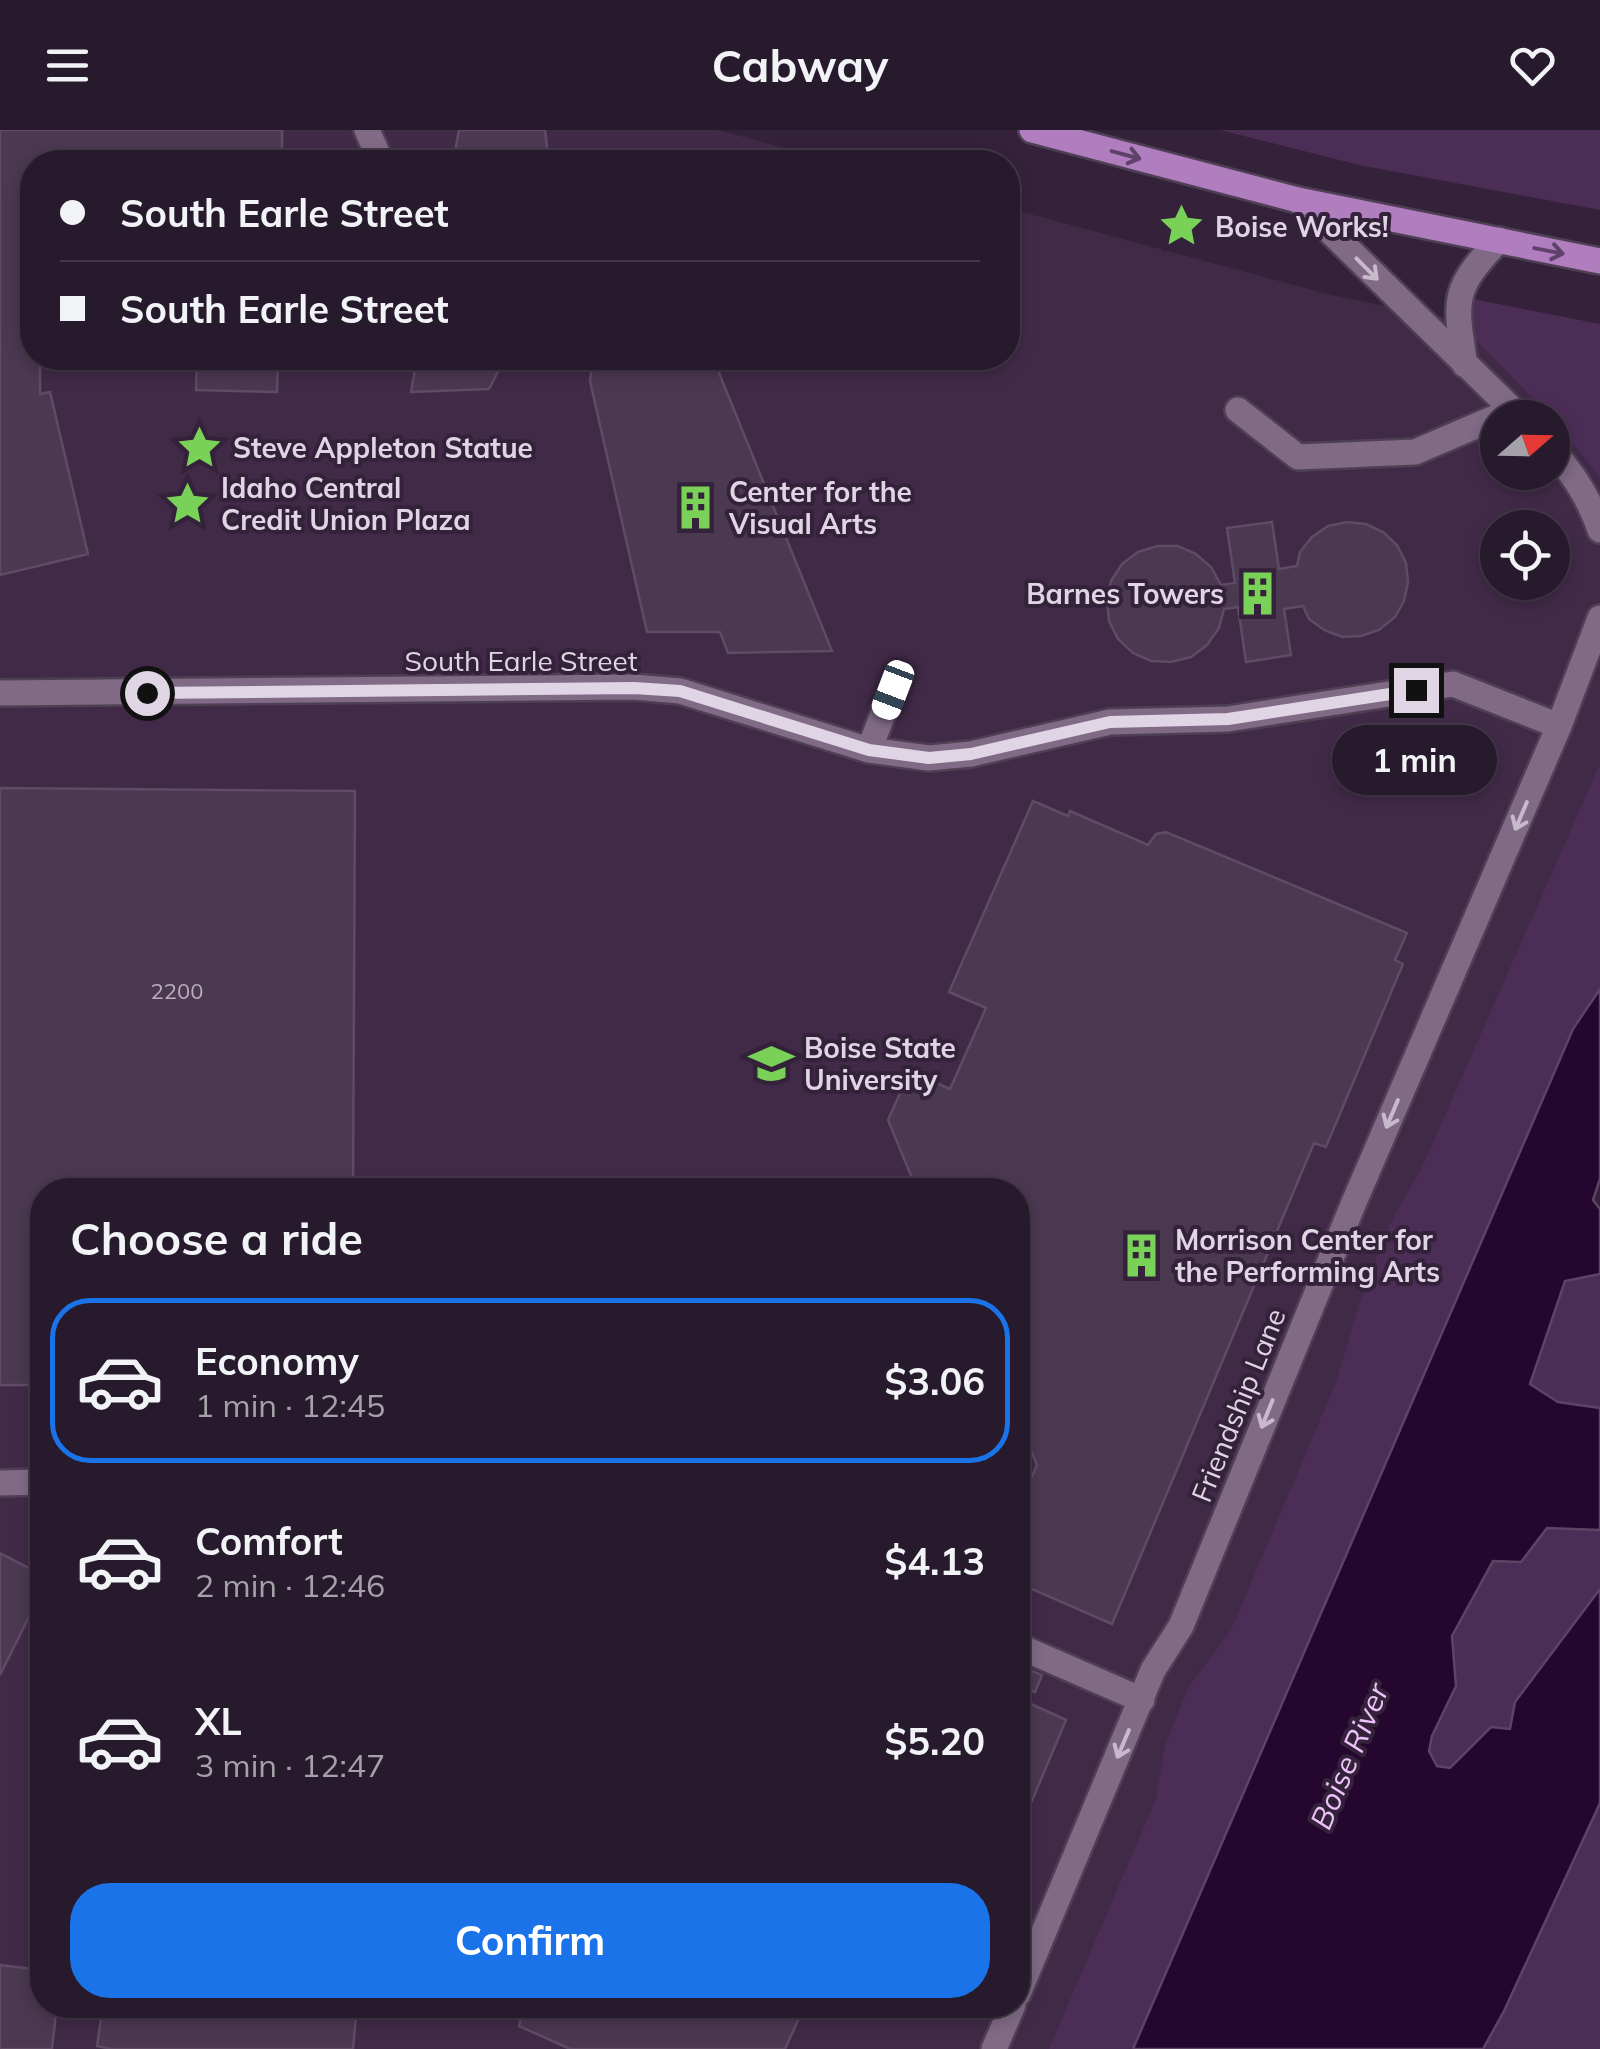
<!DOCTYPE html>
<html lang="en">
<head>
<meta charset="utf-8">
<style>
	:root { --surface:#271a2c; --page:#332738; --text:#f1f3f6; --muted:#a4a1a9; --line:#433848; --accent:#1a73e8 }
	body { margin:0; font-family:Mulish,sans-serif; background:var(--page); color:var(--text); height:100vh; display:flex; flex-direction:column; font-size:38px; white-space:nowrap }
	* { box-sizing:border-box; margin:0 }
	p { font-size:32px; color:var(--muted) }
	.icon { flex:none; width:55px; height:55px; fill:none; stroke:currentColor; stroke-width:2; stroke-linecap:round; stroke-linejoin:round }
	.map { position:relative; flex:1; overflow:hidden }
	.drawer { position:absolute; left:30px; top:1048px; width:1000px; height:840px; display:flex; flex-direction:column; background:var(--surface); border-radius:40px; box-shadow:0 5px 15px #0003,0 0 0 2px var(--line) }
	.drawer>* { flex:none }
	.banner { position:absolute; left:20px; top:20px; width:1000px; height:220px; border-radius:40px; box-shadow:0 5px 15px #0003,0 0 0 2px var(--line); display:grid; align-content:center; height:220px; padding:0 40px; background:var(--surface) }
	.needle { width:65px; rotate:70deg }
	.buttons { position:absolute; left:1480px; top:270px; display:grid; gap:20px }
	.buttons a { display:grid; place-items:center; width:90px; height:90px; border-radius:50%; background:var(--surface); box-shadow:0 5px 15px #0003,0 0 0 2px var(--line); font-size:50px }
	.end { position:absolute; width:45px; height:45px; margin:-22px; border:12px solid #e0d5e4; background:#111; box-shadow:0 0 0 5px #111 }
	.from { border-radius:50% }
	.bubble { position:absolute; height:70px; border-radius:35px; background:var(--surface); box-shadow:0 5px 15px #0003,0 0 0 2px var(--line); font-size:32px; font-weight:700; line-height:70px; text-align:center }
	.car { position:absolute; width:30px; height:60px; margin:-30px -15px; border-radius:12px; box-shadow:0 0 8px 2px #0007; background:linear-gradient(#fff 24%,#345 0 40%,#fff 0 76%,#345 0 86%,#fff 0) }
	.banner b { display:flex; align-items:center; gap:35px; height:95px; font-size:38px }
	.banner b+b { border-top:2px solid var(--line) }
	.banner i { width:25px; height:25px; background:var(--text) }
	ul { padding:0; list-style:none }
	li { display:flex; align-items:center; gap:30px; height:165px; margin:0 20px 15px; padding:0 20px; border:5px solid transparent; border-radius:40px }
	li div { flex:1 }
	li b { display:block; font-size:38px }
	li em { font-style:normal; font-weight:700 }
	li.on { border-color:var(--accent) }
	li>.icon { width:90px; height:90px; stroke-width:1.5 }
	h2 { padding:0 40px; font-size:45px; line-height:120px }
	.primary-button { display:flex; gap:20px; margin-top:auto; padding:20px 40px }
	.primary-button a { flex:1; height:115px; border-radius:40px; background:var(--accent); color:#fff; font-size:40px; font-weight:700; line-height:115px; text-align:center }
	header { display:flex; justify-content:space-between; align-items:center; height:130px; padding:0 40px; background:var(--surface); font-size:45px; font-weight:700 }
	.map>svg:first-child { display:block }
</style>
</head>
<body>
<header><svg class="icon" aria-label="menu" viewBox="0 0 24 24"><path d="M4 6h16M4 12h16M4 18h16"/></svg>Cabway<svg class="icon" aria-label="heart" viewBox="0 0 24 24"><path d="M12 20l-8-8c-3-5 5-10 8-4 3-6 11-1 8 4z"/></svg></header>
<div class="map">
<svg width="1600" height="1919" viewBox="0 0 1600 1919">
	<rect width="100%" height="100%" fill="#34223a"/>
	<path fill="#412a48" fill-rule="evenodd" d="M 0,0 L 717,0 L 838,32 L 32,32 L 32,228 L 1008,228 L 1008,78 L 1331,165 L 1600,219 L 1600,805 L 1101,1919 L 0,1919 ZM 1498,288 L 1552,288 L 1552,342 L 1498,342 ZM 1498,398 L 1552,398 L 1552,452 L 1498,452 ZM 42,1060 L 1018,1060 L 1018,1875 L 42,1875 Z"/>
	<path fill="#4c2d56" d="M 1220,0 L 1600,0 L 1600,80 L 1359,35 Z
		M 1468,168 L 1600,194 L 1600,347 L 1552,288 L 1477,211 L 1470,202 Z
		M 1600,634 L 1600,861 L 1573,900 L 1133,1919 L 1049,1919 L 1156,1669 L 1165,1616 L 1188,1558 L 1231,1500 L 1336,1252 L 1360,1171 L 1390,1094 L 1424,1033 Z
		M 1600,1144 L 1600,1278 L 1558,1272 L 1530,1254 L 1565,1150 Z
		M 1547,1398 L 1600,1400 L 1600,1459 L 1510,1599 L 1491,1597 L 1450,1638 L 1437,1636 L 1429,1621 L 1432,1606 L 1456,1556 L 1452,1506 L 1493,1431 L 1521,1432 Z
		M 1600,1673 L 1600,1919 L 1483,1919 L 1504,1881 Z"/>
	<path fill="#25062e" stroke="#5d4465" stroke-width="2.5" d="M 1600,859 L 1600,1049 L 1593,1070 L 1600,1079 L 1600,1144 L 1565,1151 L 1530,1254 L 1558,1272 L 1600,1278 L 1600,1400 L 1547,1398 L 1521,1432 L 1493,1431 L 1452,1506 L 1456,1556 L 1432,1606 L 1429,1621 L 1437,1636 L 1450,1638 L 1491,1597 L 1510,1599 L 1515,1572 L 1600,1459 L 1600,1673 L 1504,1881 L 1483,1919 L 1133,1919 L 1573,899 Z"/>
	<path fill="#4b3851" stroke="#5f4b65" stroke-width="2.5" d="M 0,0 L 282,0 L 282,32 L 32,32 L 32,228 L 40,228 L 40,264 L 50,262 L 88,424 L 0,445 Z
		M 459,0 L 545,0 L 549,32 L 453,32 Z
		M 175,228 L 278,228 L 277,262 L 196,260 L 197,228 Z
		M 417,228 L 505,228 L 489,259 L 411,262 Z
		M 593,228 L 713,228 L 832,521 L 728,523 L 720,502 L 647,502 L 590,251 Z
		M 1272,392 L 1279,439 L 1297,436 L 1300,422 L 1312,407 L 1328,396 L 1347,392 L 1366,394 L 1383,402 L 1397,415 L 1406,433 L 1408,452 L 1404,471 L 1395,487 L 1379,500 L 1361,506 L 1342,507 L 1324,500 L 1309,489 L 1303,476 L 1284,479 L 1291,525 L 1246,532 L 1238,477 L 1224,479 L 1219,498 L 1207,515 L 1191,527 L 1171,532 L 1151,531 L 1133,523 L 1118,509 L 1109,491 L 1107,471 L 1111,451 L 1122,434 L 1138,422 L 1157,416 L 1178,416 L 1196,424 L 1211,437 L 1221,455 L 1235,453 L 1227,398 Z
		M 0,658 L 355,661 L 353,1060 L 42,1060 L 42,1255 L 0,1255 Z
		M 1033,671 L 1068,686 L 1070,681 L 1148,715 L 1156,704 L 1166,702 L 1407,803 L 1395,830 L 1403,834 L 1326,1017 L 1314,1013 L 1112,1494 L 1018,1453 L 1018,1379 L 1037,1335 L 1018,1289 L 1018,1060 L 917,1060 L 888,990 L 910,941 L 950,959 L 986,878 L 949,862 Z
		M 0,1423 L 42,1445 L 42,1461 L 0,1545 Z
		M 1018,1536 L 1042,1545 L 1035,1562 L 1018,1555 Z
		M 1018,1568 L 1066,1590 L 1018,1704 Z
		M 0,1835 L 42,1840 L 42,1875 L 57,1875 L 52,1919 L 0,1919 Z
		M 103,1875 L 357,1875 L 353,1919 L 111,1919 L 97,1916 Z
		M 524,1875 L 805,1875 L 785,1919 L 570,1919 L 519,1896 Z"/>
	<g fill="none" stroke-linecap="round" stroke-linejoin="round">
		<defs>
			<path id="minor" d="M 367,0 L 381,32
				M 1298,70 L 1521,288
				M 1465,235 C 1455,170 1451,160 1499,110
				M 1238,280 L 1298,327 L 1415,322 L 1513,280
				M 1552,320 C 1574,345 1589,368 1600,400
				M 0,563 L 634,557 L 680,561 L 869,620 L 929,628 L 971,624 L 1110,592 L 1228,589 L 1453,554 L 1559,596
				M 869,620 L 897,548
				M 0,1353 L 42,1352
				M 1018,1516 L 1142,1570
				M 1018,1864 L 1153,1540 L 1181,1496 L 1352,1077 L 1559,596 L 1600,488
				M 994,1919 L 1013,1875"/>
			<path id="major" d="M 1032,0 L 1298,70 L 1600,131"/>
		</defs>
		<use href="#minor" stroke="#4f3f54" stroke-width="30"/>
		<use href="#major" stroke="#4f3f54" stroke-width="30"/>
		<use href="#minor" stroke="#806a86" stroke-width="25"/>
		<use href="#major" stroke="#b07dbf" stroke-width="25"/>
	</g>
	<defs><path id="oneway-shaft" d="M-6 0H5M1.5-3L5.5 0L1.5 3" fill="none" stroke-width="1.6" stroke-linecap="round" stroke-linejoin="round" transform="scale(2.5)"/></defs>
	<g stroke="#5f4269">
		<use href="#oneway-shaft" transform="translate(1126 25) rotate(15)"/>
		<use href="#oneway-shaft" transform="translate(1549 121) rotate(11)"/>
	</g>
	<g stroke="#c8bacc">
		<use href="#oneway-shaft" transform="translate(1367 139) rotate(45)"/>
		<use href="#oneway-shaft" transform="translate(1521 686) rotate(113)"/>
		<use href="#oneway-shaft" transform="translate(1392 984) rotate(113)"/>
		<use href="#oneway-shaft" transform="translate(1267 1284) rotate(112)"/>
		<use href="#oneway-shaft" transform="translate(1123 1614) rotate(113)"/>
	</g>
	<g fill="none" stroke-linecap="round" stroke-linejoin="round">
		<path stroke="#e0d5e4" stroke-width="12" d="M 147,563 L 634,558 L 680,561 L 869,620 L 929,628 L 971,624 L 1110,592 L 1228,589 L 1416,560"/>
	</g>
	<defs>
		<symbol id="sight-bare" viewBox="-9 -9 18 18"><path d="M0-6L1.8-2.2L6-1.7L2.9 1.2L3.7 5.4L0 3.3L-3.7 5.4L-2.9 1.2L-6-1.7L-1.8-2.2Z" fill="#79d157" stroke="#34223a" stroke-width="2.5" paint-order="stroke"/></symbol>
		<symbol id="building-bare" viewBox="-9 -9 18 18"><path d="M-4-6H4V6H1V3H-1V6H-4ZM-2.5-4.3h1.7v1.8h-1.7ZM.8-4.3h1.7v1.8H.8ZM-2.5-1h1.7V.8h-1.7ZM.8-1h1.7V.8H.8Z" fill="#79d157" stroke="#34223a" stroke-width="2.5" paint-order="stroke"/></symbol>
		<symbol id="university-bare" viewBox="-9 -9 18 18"><path d="M0-5L7-2L0 1L-7-2ZM-4 1L0 2.5L4 1V4Q0 6-4 4Z" fill="#79d157" stroke="#34223a" stroke-width="2.5" paint-order="stroke"/></symbol>
	</defs>
	<g fill-rule="evenodd">
		<use href="#sight-bare" x="1150" y="64" width="63" height="63"/>
		<use href="#sight-bare" x="168" y="286" width="63" height="63"/>
		<use href="#sight-bare" x="156" y="342" width="63" height="63"/>
		<use href="#building-bare" x="664" y="346" width="63" height="63"/>
		<use href="#building-bare" x="1226" y="432" width="63" height="63"/>
		<use href="#university-bare" x="740" y="902" width="63" height="63"/>
		<use href="#building-bare" x="1110" y="1094" width="63" height="63"/>
	</g>
	<g text-anchor="middle" dominant-baseline="central" stroke-width="8" stroke-linejoin="round" paint-order="stroke">
		<g font-size="22" fill="#bbaebf">
			<text x="177" y="861">2200</text>
		</g>
		<g font-size="28" font-weight="bold" fill="#e0d5e4" stroke="#34223a" text-anchor="start">
			<text x="1215" y="96">Boise Works!</text>
			<text x="233" y="317">Steve Appleton Statue</text>
			<text x="221" y="357">Idaho Central<tspan x="221" dy="32">Credit Union Plaza</tspan></text>
			<text x="729" y="361">Center for the<tspan x="729" dy="32">Visual Arts</tspan></text>
			<text x="1224" y="463" text-anchor="end">Barnes Towers</text>
			<text x="804" y="917">Boise State<tspan x="804" dy="32">University</tspan></text>
			<text x="1175" y="1109">Morrison Center for<tspan x="1175" dy="32">the Performing Arts</tspan></text>
		</g>
		<g font-size="28" fill="#e0d5e4" stroke="#34223a">
			<text x="521" y="530">South Earle Street</text>
			<text transform="translate(1238 1275) rotate(-68)">Friendship Lane</text>
		</g>
		<g font-size="30" font-style="italic" fill="#edc2fb" stroke="#34223a">
			<text transform="translate(1349 1626) rotate(-67)">Boise River</text>
		</g>
	</g>
</svg>
<div class="buttons">
<a><svg class="needle" viewBox="-14 -14 28 28"><path d="M0-13l5 13h-10z" fill="#e53935"/><path d="M0 13l5-13h-10z" fill="#a4a1a9"/></svg></a>
<a><svg class="icon" aria-label="locate" viewBox="0 0 24 24"><circle cx="12" cy="12" r="6"/><path d="M12 2v4M12 18v4M2 12h4M18 12h4"/></svg></a>
</div>
<i class="end from" style="left:147px;top:563px"></i>
<i class="end" style="left:1416px;top:560px"></i>
<div class="bubble" style="left:1332px;top:595px;width:165px">1 min</div>
<i class="car" style="left:893px;top:560px;rotate:201deg"></i>
<div class="banner">
<b><i class="from"></i>South Earle Street</b>
<b><i></i>South Earle Street</b>
</div>
<section class="drawer">
<h2>Choose a ride</h2>
<ul>
<li class="on"><svg class="icon" aria-label="car" viewBox="0 0 24 24"><path d="M5 17H2v-5l4-1 3-4h7l3 4 3 1v5h-3M9 17h6M6 11h13"/><circle cx="7" cy="17" r="2"/><circle cx="17" cy="17" r="2"/></svg><div><b>Economy</b><p>1 min · 12:45</p></div><em>$3.06</em></li>
<li><svg class="icon" aria-label="car" viewBox="0 0 24 24"><path d="M5 17H2v-5l4-1 3-4h7l3 4 3 1v5h-3M9 17h6M6 11h13"/><circle cx="7" cy="17" r="2"/><circle cx="17" cy="17" r="2"/></svg><div><b>Comfort</b><p>2 min · 12:46</p></div><em>$4.13</em></li>
<li><svg class="icon" aria-label="car" viewBox="0 0 24 24"><path d="M5 17H2v-5l4-1 3-4h7l3 4 3 1v5h-3M9 17h6M6 11h13"/><circle cx="7" cy="17" r="2"/><circle cx="17" cy="17" r="2"/></svg><div><b>XL</b><p>3 min · 12:47</p></div><em>$5.20</em></li>
</ul>
<div class="primary-button"><a>Confirm</a></div>
</section>
</div>
</body>
</html>
